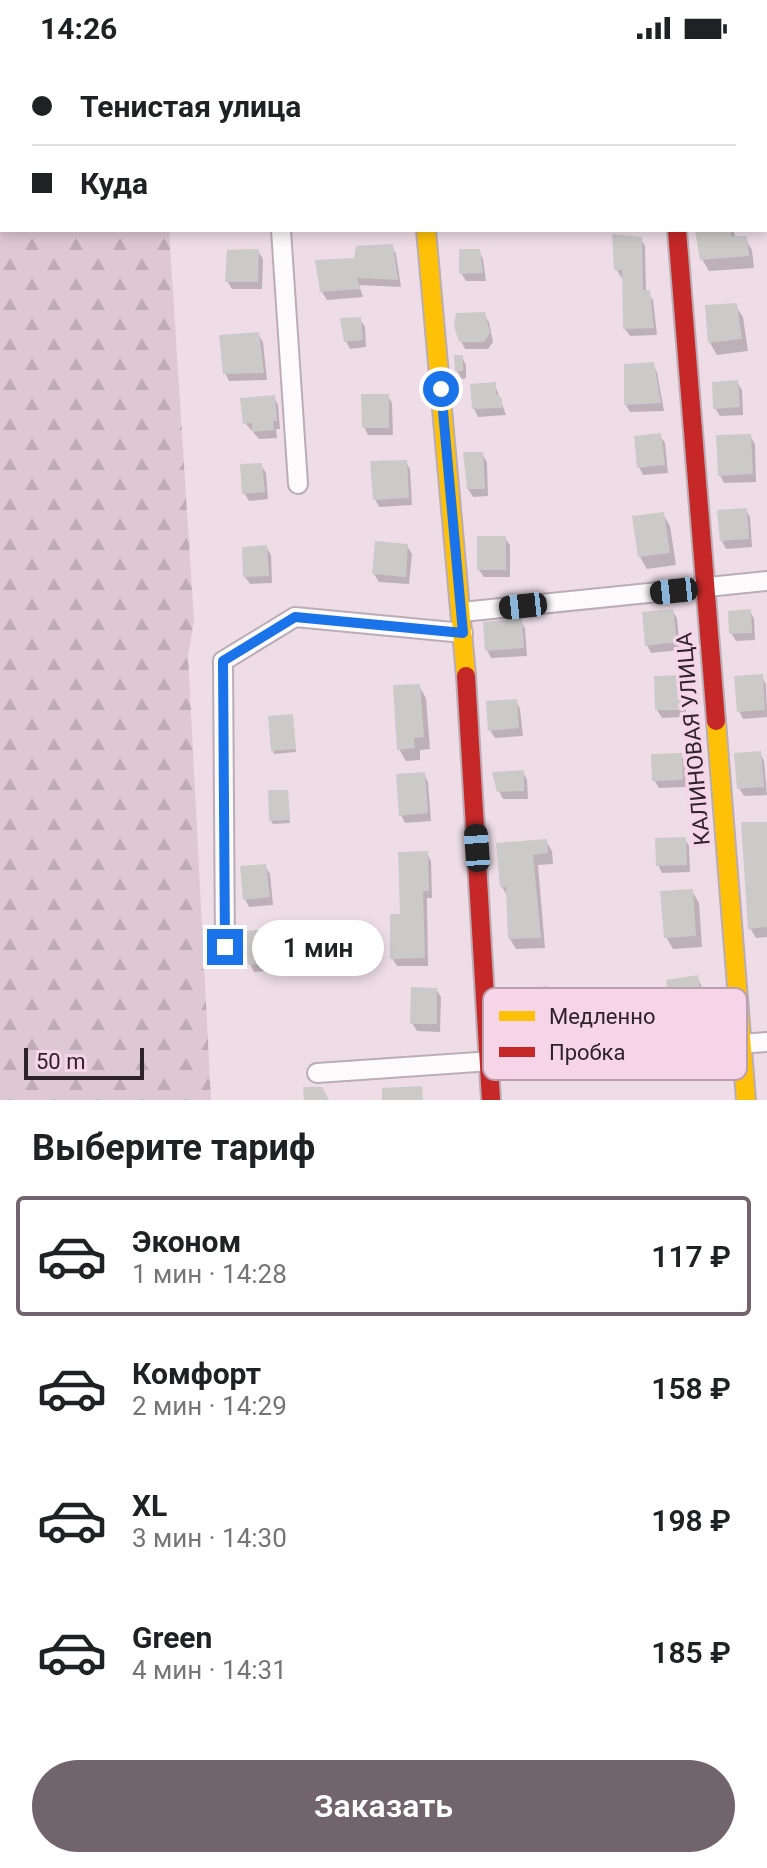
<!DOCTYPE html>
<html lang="ru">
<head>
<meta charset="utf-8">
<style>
	:root { --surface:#fff; --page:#f6f6f6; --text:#202124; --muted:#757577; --line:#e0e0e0; --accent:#72646c }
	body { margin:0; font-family:Roboto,sans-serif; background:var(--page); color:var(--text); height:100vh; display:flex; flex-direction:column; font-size:30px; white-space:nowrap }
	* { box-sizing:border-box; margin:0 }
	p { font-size:26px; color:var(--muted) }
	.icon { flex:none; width:44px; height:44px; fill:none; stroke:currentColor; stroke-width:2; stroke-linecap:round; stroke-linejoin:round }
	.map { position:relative; height:1044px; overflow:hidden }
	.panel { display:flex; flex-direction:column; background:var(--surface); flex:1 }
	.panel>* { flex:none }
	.top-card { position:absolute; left:0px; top:0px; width:768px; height:176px; box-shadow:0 4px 12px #0003; display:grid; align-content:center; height:176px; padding:0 32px; background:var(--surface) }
	.scale { position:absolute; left:24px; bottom:20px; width:120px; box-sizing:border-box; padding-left:8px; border:4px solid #2f232a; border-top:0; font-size:22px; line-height:28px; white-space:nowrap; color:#2f232a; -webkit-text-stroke:6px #f6d5e8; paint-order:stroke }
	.end { position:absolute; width:36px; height:36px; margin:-18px; border:10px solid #1a73e8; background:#fff; box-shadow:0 0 0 4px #fff }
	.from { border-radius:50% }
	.bubble { position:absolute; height:56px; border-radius:28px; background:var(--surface); box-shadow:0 4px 12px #0003; font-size:26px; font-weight:600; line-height:56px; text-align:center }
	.car { position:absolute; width:24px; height:48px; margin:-24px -12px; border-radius:10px; box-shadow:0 0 6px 2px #0007; background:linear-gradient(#222 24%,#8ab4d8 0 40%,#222 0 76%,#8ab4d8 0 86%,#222 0) }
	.top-card b { display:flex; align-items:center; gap:28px; height:76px; font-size:30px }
	.top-card b+b { border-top:2px solid var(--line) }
	.top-card i { width:20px; height:20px; background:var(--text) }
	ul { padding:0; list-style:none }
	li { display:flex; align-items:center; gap:24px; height:120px; margin:0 16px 12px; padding:0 16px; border:4px solid transparent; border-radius:8px }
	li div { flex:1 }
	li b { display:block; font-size:30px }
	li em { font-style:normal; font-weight:600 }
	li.selected { border-color:var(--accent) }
	li>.icon { width:72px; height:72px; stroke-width:1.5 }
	h2 { padding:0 32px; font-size:36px; line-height:96px }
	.primary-button { display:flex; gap:16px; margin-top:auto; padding:16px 32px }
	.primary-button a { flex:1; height:92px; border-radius:48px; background:var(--accent); color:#fff; font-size:32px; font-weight:600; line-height:92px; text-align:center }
	.status { display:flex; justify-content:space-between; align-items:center; height:56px; padding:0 40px; background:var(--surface); direction:ltr }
	.status svg { height:22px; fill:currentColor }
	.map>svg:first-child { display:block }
</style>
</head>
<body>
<div class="status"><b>14:26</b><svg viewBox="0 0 49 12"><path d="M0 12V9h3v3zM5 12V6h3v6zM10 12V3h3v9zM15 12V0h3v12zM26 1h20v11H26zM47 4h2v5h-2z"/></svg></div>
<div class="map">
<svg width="767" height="1044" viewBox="0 0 767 1044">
	<defs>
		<pattern id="forest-firs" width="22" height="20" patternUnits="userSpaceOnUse" patternTransform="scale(2)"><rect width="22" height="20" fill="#dec8d4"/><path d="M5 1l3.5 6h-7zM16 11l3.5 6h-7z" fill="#bfacb6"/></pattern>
	</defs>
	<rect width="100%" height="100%" fill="#eedde7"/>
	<path fill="url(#forest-firs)" d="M 0,0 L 158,0 L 158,2 L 2,2 L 2,174 L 169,174 L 194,565 L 188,599 L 211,1044 L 0,1044 Z"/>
	<path fill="#0003" d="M 189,0 L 210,0 L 213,2 L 186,2 Z
		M 234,0 L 253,0 L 253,2 L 234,2 Z
		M 343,0 L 383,0 L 384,2 L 335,2 Z
		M 678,0 L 715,0 L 716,2 L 678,2 Z
		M 697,174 L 733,174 L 736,182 L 745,182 L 752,194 L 754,212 L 709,215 L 702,203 Z
		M 640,182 L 645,190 L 646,236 L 653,244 L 657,279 L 630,280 L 625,273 L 624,222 L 621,221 L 616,213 Z
		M 392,190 L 396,198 L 401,231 L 359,229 L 363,241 L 327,244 L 322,236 L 356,204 Z
		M 258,195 L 263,203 L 262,233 L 232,233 L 227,225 Z
		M 479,195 L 483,203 L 486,225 L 466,225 L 461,217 Z
		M 735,249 L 743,261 L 748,295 L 717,299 L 710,287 Z
		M 484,258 L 489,266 L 493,286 L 488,293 L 465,293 L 461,285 Z
		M 360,263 L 365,271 L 366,291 L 350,293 L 346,285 Z
		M 258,278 L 263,286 L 267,324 L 229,325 L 225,317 Z
		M 462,301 L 466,309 L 466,322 L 462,323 L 457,315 Z
		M 652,308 L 657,316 L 664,355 L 630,356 L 626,349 Z
		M 737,326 L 742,334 L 743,359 L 720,360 L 715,352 Z
		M 495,329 L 506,359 L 478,361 L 474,353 Z
		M 388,340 L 392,347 L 393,379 L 368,379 L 364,371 Z
		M 274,341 L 278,349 L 280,373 L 276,373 L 277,382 L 259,383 L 245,367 Z
		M 660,380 L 665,387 L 668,417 L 643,419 L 639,411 Z
		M 750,380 L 755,388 L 756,426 L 724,427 L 720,419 Z
		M 482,398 L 487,406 L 488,440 L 473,441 L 468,433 Z
		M 406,406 L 410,413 L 412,449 L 379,451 L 375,443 Z
		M 261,409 L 266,417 L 268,443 L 249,445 L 244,437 Z
		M 746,454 L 750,461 L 752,491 L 726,493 L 722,485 Z
		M 663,458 L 670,470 L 676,509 L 647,513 L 640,501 Z
		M 505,482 L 510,489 L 510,521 L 484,521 L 479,514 Z
		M 407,490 L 412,498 L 409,528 L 379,526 L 374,518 Z
		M 266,491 L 271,499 L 272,527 L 250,528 L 245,521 Z
		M 672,555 L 677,562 L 680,594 L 651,597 L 647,589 Z
		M 750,555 L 754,563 L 755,584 L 736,585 L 731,577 Z
		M 520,565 L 525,572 L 527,600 L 491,602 L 487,594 Z
		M 761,620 L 766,628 L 767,661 L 743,663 L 739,655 Z
		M 681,621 L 686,629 L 686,661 L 662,662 L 657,654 Z
		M 419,630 L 426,642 L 430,693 L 420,694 L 420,704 L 406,705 L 399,693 Z
		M 516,645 L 520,653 L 523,680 L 495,682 L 490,674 Z
		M 292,661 L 296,696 L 274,698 L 273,695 Z
		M 760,697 L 764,705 L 767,739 L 744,740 L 739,732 Z
		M 681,699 L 685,706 L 686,731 L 659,732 L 654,724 Z
		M 523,716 L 527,724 L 528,743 L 503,743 L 499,735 Z
		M 424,718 L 428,726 L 431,765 L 405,767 L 401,759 Z
		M 287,736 L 290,767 L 273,768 L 271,765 Z
		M 767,768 L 767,881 L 756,882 L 750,872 Z
		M 685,783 L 689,790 L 690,816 L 662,817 L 658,809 Z
		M 546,785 L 552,795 L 553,808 L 538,809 L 545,892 L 516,893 L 510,883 L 508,841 L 502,831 Z
		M 427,797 L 431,805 L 432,842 L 427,842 L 428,910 L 397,910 L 392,902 L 402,860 Z
		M 265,810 L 270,818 L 273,849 L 249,851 L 245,843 Z
		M 692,835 L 699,847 L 702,891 L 673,893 L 666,881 Z
		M 271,875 L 276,883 L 278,914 L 254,916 L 250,908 Z
		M 697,921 L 701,929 L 706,958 L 677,963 L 673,955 Z
		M 436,933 L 441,941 L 440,976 L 417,975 L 412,967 Z"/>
	<path fill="#ccc9c9" d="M 695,174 L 731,174 L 731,180 L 747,180 L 749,200 L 700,204 Z
		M 612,178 L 642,181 L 643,234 L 650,234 L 654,272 L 623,273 L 622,214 L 614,214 Z
		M 393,188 L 398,224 L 357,222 L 360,233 L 320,236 L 315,204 L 354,202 L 356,190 Z
		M 259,193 L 258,226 L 225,226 L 227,194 Z
		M 459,193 L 480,193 L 483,217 L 459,218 Z
		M 737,247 L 742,283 L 708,287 L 705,249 Z
		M 485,256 L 490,277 L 484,286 L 459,286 L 454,270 L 456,257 Z
		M 361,261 L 363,284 L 344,286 L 340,262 Z
		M 259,276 L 264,317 L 223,318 L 219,279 Z
		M 454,299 L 463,299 L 463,315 L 455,315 Z
		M 654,306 L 661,347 L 624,349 L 624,308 Z
		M 738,324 L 740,351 L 713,353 L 712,326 Z
		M 496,326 L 496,338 L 502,342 L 502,352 L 472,353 L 470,328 Z
		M 361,338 L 389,338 L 389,372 L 362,372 Z
		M 275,339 L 277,365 L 273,365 L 274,374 L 252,376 L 252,367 L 243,368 L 240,342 Z
		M 661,377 L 665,409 L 637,412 L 634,380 Z
		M 751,378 L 753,418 L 718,420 L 716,379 Z
		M 463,396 L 483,396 L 485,433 L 467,433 Z
		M 407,404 L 409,442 L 373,444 L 370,405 Z
		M 262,407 L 265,436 L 242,438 L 240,408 Z
		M 747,452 L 749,483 L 720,485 L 717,454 Z
		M 664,456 L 670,497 L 638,501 L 632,460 Z
		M 477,480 L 506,480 L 506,514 L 477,514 Z
		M 375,485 L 408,488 L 406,521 L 372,518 Z
		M 267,489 L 269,520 L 243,521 L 242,491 Z
		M 673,553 L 677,586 L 645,590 L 642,556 Z
		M 751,553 L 752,577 L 729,578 L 728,555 Z
		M 522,562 L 524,592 L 485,595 L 483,566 Z
		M 763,618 L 765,654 L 737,656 L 734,620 Z
		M 682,619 L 683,654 L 655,654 L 654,620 Z
		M 420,628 L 424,681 L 414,682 L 415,692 L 397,694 L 393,629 Z
		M 517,643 L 519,672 L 488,675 L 486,645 Z
		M 293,658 L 296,693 L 271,695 L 268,660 Z
		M 761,695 L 764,731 L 737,733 L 734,697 Z
		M 682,697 L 683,724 L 652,725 L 651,698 Z
		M 524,714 L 524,735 L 497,736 L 492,716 Z
		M 425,716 L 428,757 L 399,760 L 396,718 Z
		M 268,734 L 288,734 L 290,764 L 269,765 Z
		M 741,766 L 767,766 L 767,871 L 748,873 Z
		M 686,781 L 687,809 L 656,810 L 655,782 Z
		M 547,783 L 548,797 L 533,799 L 541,882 L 508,883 L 506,831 L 500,831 L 496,787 Z
		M 428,795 L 429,835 L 423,835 L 425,902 L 390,903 L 390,858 L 400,858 L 398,796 Z
		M 266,808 L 270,841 L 243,844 L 240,810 Z
		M 693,833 L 696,880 L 664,882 L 660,835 Z
		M 272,873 L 275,907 L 248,909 L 245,875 Z
		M 698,919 L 703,951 L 671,956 L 666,924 Z
		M 548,930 L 552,965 L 515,969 L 511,934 Z
		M 411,931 L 437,932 L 437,968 L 410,968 Z
		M 422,1030 L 423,1044 L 382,1044 L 382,1032 Z
		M 303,1031 L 322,1031 L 329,1044 L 304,1044 Z"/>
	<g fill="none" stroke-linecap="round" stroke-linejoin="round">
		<defs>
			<path id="street" d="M 269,0 L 270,2
				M 404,0 L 405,2
				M 665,0 L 665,2
				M 766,63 L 767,63
				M 281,174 L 298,428
				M 462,556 L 767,525
				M 225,891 L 223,605 L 295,561 L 463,577
				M 317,1017 L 767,986"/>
			<path id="slow" d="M 426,174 L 466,620
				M 716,665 L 746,1044"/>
			<path id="jam" d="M 677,174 L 716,665
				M 466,620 L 491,1044"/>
		</defs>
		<use href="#street" stroke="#bbadb5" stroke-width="22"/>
		<use href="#slow" stroke="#bbadb5" stroke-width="22"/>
		<use href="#jam" stroke="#bbadb5" stroke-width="22"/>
		<use href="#street" stroke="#fcfafb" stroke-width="18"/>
		<use href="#slow" stroke="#ffc107" stroke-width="18"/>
		<use href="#jam" stroke="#c62828" stroke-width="18"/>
	</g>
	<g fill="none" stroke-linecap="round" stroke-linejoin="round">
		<path stroke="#1a73e8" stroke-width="10" d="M 225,891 L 223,605 L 295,561 L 463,577 L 441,333"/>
	</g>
	<g text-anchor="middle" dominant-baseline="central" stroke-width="7" stroke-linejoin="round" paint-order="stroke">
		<g font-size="22" fill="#2f232a" stroke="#f6d5e8">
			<text transform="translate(693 683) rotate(-95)">КАЛИНОВАЯ УЛИЦА</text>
		</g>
	</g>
	<rect x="483" y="932" width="264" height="92" rx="12" fill="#f6d5e8" stroke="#baa0af" stroke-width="2"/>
	<rect x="499" y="955" width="36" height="10" fill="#ffc107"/>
	<rect x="499" y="991" width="36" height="10" fill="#c62828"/>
	<g font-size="22" fill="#2f232a">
		<text x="549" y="968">Медленно</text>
		<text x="549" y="1004">Пробка</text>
	</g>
</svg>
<div class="scale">50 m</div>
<i class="end from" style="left:441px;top:333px"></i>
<i class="end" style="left:225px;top:891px"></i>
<div class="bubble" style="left:252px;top:864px;width:132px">1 мин</div>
<i class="car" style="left:674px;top:535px;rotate:264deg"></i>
<i class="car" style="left:523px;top:550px;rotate:264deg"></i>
<i class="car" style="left:477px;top:792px;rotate:356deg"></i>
<div class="top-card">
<b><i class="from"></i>Тенистая улица</b>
<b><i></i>Куда</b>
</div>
</div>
<section class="panel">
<h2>Выберите тариф</h2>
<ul>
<li class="selected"><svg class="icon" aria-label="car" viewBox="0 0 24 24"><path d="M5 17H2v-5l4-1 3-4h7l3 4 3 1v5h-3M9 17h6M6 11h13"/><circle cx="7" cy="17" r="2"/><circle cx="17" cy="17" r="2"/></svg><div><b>Эконом</b><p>1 мин · 14:28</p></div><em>117 ₽</em></li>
<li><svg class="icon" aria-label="car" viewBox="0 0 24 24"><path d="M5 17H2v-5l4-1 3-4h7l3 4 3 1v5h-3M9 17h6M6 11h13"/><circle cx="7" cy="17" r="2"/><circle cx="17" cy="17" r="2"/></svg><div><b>Комфорт</b><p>2 мин · 14:29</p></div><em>158 ₽</em></li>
<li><svg class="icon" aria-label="car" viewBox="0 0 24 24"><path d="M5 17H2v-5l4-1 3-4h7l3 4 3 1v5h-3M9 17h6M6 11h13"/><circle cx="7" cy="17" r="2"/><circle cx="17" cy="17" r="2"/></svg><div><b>XL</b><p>3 мин · 14:30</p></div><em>198 ₽</em></li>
<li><svg class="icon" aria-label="car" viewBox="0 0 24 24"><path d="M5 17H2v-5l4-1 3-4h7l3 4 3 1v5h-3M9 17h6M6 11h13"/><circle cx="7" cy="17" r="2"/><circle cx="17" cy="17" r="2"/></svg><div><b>Green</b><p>4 мин · 14:31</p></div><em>185 ₽</em></li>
</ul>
<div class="primary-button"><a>Заказать</a></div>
</section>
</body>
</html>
